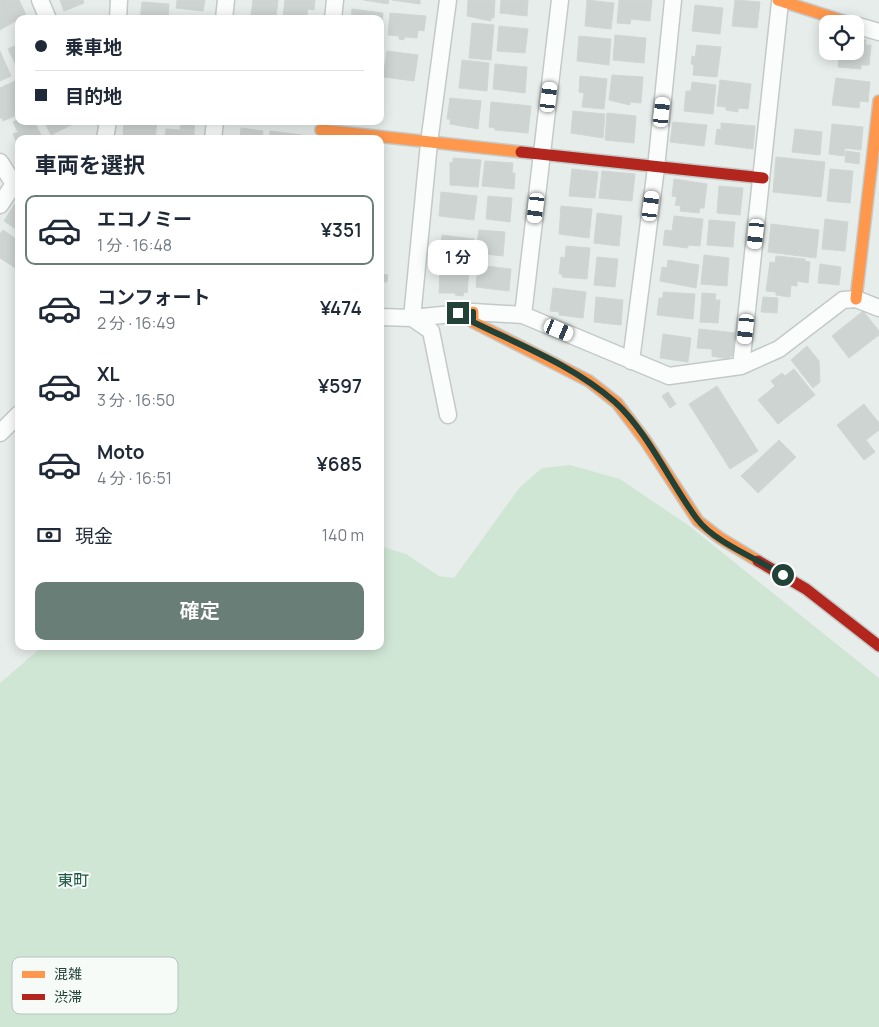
<!DOCTYPE html>
<html lang="ja">
<head>
<meta charset="utf-8">
<style>
	:root { --surface:#fff; --page:#f6f6f7; --text:#1f2937; --muted:#747a83; --line:#e0e1e3; --accent:#687e76 }
	body { margin:0; font-family:Manrope,"Noto Sans JP",sans-serif; background:var(--page); color:var(--text); height:100vh; display:flex; flex-direction:column; font-size:19px; white-space:nowrap }
	* { box-sizing:border-box; margin:0 }
	p { font-size:16px; color:var(--muted) }
	.icon { flex:none; width:28px; height:28px; fill:none; stroke:currentColor; stroke-width:2; stroke-linecap:round; stroke-linejoin:round }
	.map { position:relative; flex:1; overflow:hidden }
	.details { position:absolute; left:15px; top:135px; width:369px; height:515px; display:flex; flex-direction:column; background:var(--surface); border-radius:10px; box-shadow:0 2px 12px #0003 }
	.details>* { flex:none }
	.hud { position:absolute; left:15px; top:15px; width:369px; height:110px; border-radius:10px; box-shadow:0 2px 12px #0003; display:grid; align-content:center; height:110px; padding:0 20px; background:var(--surface) }
	.controls { position:absolute; left:819px; top:15px; display:grid; gap:10px }
	.controls a { display:grid; place-items:center; width:45px; height:45px; border-radius:10px; background:var(--surface); box-shadow:0 2px 12px #0003; font-size:25px }
	.end { position:absolute; width:22px; height:22px; margin:-11px; border:6px solid #234237; background:#fff; box-shadow:0 0 0 2px #fff }
	.from { border-radius:50% }
	.bubble { position:absolute; height:35px; border-radius:10px; background:var(--surface); box-shadow:0 2px 12px #0003; font-size:16px; font-weight:600; line-height:35px; text-align:center }
	.car { position:absolute; width:15px; height:30px; margin:-15px -8px; border-radius:6px; box-shadow:0 0 4px 1px #0007; background:linear-gradient(#fff 24%,#345 0 40%,#fff 0 76%,#345 0 86%,#fff 0) }
	.hud b { display:flex; align-items:center; gap:18px; height:48px; font-size:19px }
	.hud b+b { border-top:1px solid var(--line) }
	.hud i { width:12px; height:12px; background:var(--text) }
	ul { padding:0; list-style:none }
	li { display:flex; align-items:center; gap:15px; height:70px; margin:0 10px 8px; padding:0 10px; border:2px solid transparent; border-radius:10px }
	li div { flex:1 }
	li b { display:block; font-size:19px }
	li em { font-style:normal; font-weight:600 }
	li.active { border-color:var(--accent) }
	li>.icon { width:45px; height:45px; stroke-width:1.5 }
	h2 { padding:0 20px; font-size:22px; line-height:60px }
	.pay { display:flex; align-items:center; gap:12px; height:55px; padding:0 20px; font-size:19px }
	.pay p { margin-inline-start:auto }
	.button { display:flex; gap:10px; margin-top:auto; padding:10px 20px }
	.button a { flex:1; height:58px; border-radius:10px; background:var(--accent); color:#fff; font-size:20px; font-weight:600; line-height:58px; text-align:center }
	.map>svg:first-child { display:block }
</style>
</head>
<body>
<div class="map">
<svg width="879" height="1027" viewBox="0 0 879 1027">
	<rect width="100%" height="100%" fill="#e7edea"/>
	<path fill="#d0e6d5" d="M 570,465 L 620,479 L 688,525 L 879,678 L 879,1027 L 0,1027 L 0,683 L 43,646 L 380,646 L 380,546 L 406,554 L 439,576 L 454,578 L 520,487 L 542,468 Z"/>
	<path fill="#ced4d1" stroke="#d0d6d3" d="M 3,0 L 19,0 L 26,15 L 0,30 L 0,1 Z
		M 60,0 L 83,0 L 84,3 L 64,11 Z
		M 177,0 L 205,0 L 203,11 L 176,8 Z
		M 253,0 L 278,0 L 276,18 L 251,15 Z
		M 285,0 L 315,0 L 314,10 L 308,9 L 306,19 L 283,17 Z
		M 364,0 L 389,0 L 388,4 Z
		M 392,0 L 420,0 L 420,4 Z
		M 468,0 L 495,0 L 494,18 L 491,18 L 491,21 L 467,16 Z
		M 501,0 L 528,0 L 527,16 L 500,13 Z
		M 587,0 L 614,3 L 611,29 L 585,26 Z
		M 619,0 L 652,0 L 650,21 L 631,19 L 630,24 L 617,23 Z
		M 735,0 L 760,2 L 757,28 L 732,26 Z
		M 142,2 L 169,4 L 168,19 L 140,19 Z
		M 695,5 L 723,8 L 720,34 L 692,31 Z
		M 352,9 L 383,13 L 380,41 L 380,19 L 351,19 Z
		M 390,13 L 426,16 L 424,31 L 418,30 L 417,38 L 404,37 L 404,40 L 399,39 L 399,36 L 388,35 Z
		M 472,23 L 494,25 L 491,60 L 469,58 Z
		M 499,26 L 528,29 L 525,53 L 497,51 Z
		M 615,35 L 646,38 L 644,63 L 613,60 Z
		M 579,36 L 611,39 L 609,65 L 577,61 Z
		M 855,39 L 866,40 L 865,45 L 871,45 L 869,65 L 861,65 L 861,69 L 838,67 L 839,51 L 855,51 Z
		M 19,44 L 19,71 L 8,49 Z
		M 697,45 L 721,47 L 717,77 L 693,75 L 694,65 L 691,64 L 692,56 L 695,57 Z
		M 0,51 L 11,76 L 0,81 Z
		M 387,51 L 418,55 L 414,81 L 383,77 Z
		M 462,60 L 489,63 L 487,91 L 459,88 Z
		M 495,64 L 527,67 L 525,93 L 493,89 Z
		M 612,75 L 643,77 L 641,103 L 630,102 L 630,105 L 609,100 Z
		M 580,76 L 607,79 L 604,109 L 582,107 L 584,93 L 579,92 Z
		M 836,78 L 870,82 L 868,102 L 860,101 L 859,108 L 832,105 Z
		M 720,80 L 751,84 L 748,109 L 738,108 L 738,112 L 726,110 L 726,107 L 717,106 Z
		M 15,81 L 19,90 L 19,114 L 3,121 L 2,118 L 0,118 L 0,88 Z
		M 692,82 L 716,85 L 713,114 L 684,111 L 686,91 L 691,91 Z
		M 450,98 L 481,101 L 478,129 L 450,124 L 450,119 L 447,119 Z
		M 491,102 L 531,106 L 528,133 L 495,130 L 495,128 L 489,127 Z
		M 573,111 L 605,114 L 603,138 L 571,133 Z
		M 607,113 L 636,116 L 634,143 L 605,140 Z
		M 19,119 L 19,121 L 34,121 L 43,139 L 19,139 L 19,147 L 13,134 L 18,132 L 13,122 Z
		M 44,121 L 79,121 L 51,135 Z
		M 124,121 L 157,121 L 155,139 L 123,139 Z
		M 181,122 L 195,123 L 194,131 L 180,129 Z
		M 673,122 L 707,125 L 704,146 L 670,142 Z
		M 721,123 L 755,126 L 753,149 L 715,144 L 717,129 L 721,130 Z
		M 832,124 L 863,127 L 861,150 L 845,148 L 844,156 L 829,154 Z
		M 241,128 L 263,131 L 262,139 L 240,139 Z
		M 166,129 L 194,131 L 194,139 L 165,139 Z
		M 795,129 L 822,132 L 820,155 L 792,152 Z
		M 270,131 L 302,135 L 301,139 L 269,139 Z
		M 846,151 L 860,153 L 859,164 L 845,162 Z
		M 776,157 L 825,162 L 821,197 L 773,192 Z
		M 453,158 L 481,160 L 478,187 L 450,185 L 450,162 L 453,163 Z
		M 485,161 L 513,163 L 512,173 L 515,173 L 514,189 L 482,186 Z
		M 572,169 L 598,172 L 595,198 L 569,196 Z
		M 830,169 L 853,171 L 850,203 L 827,201 Z
		M 602,171 L 635,174 L 632,201 L 599,198 Z
		M 674,179 L 707,184 L 704,208 L 700,208 L 699,213 L 680,211 L 681,206 L 675,205 L 677,197 L 672,196 Z
		M 719,186 L 743,188 L 740,215 L 717,213 Z
		M 441,192 L 477,196 L 474,220 L 439,216 Z
		M 488,196 L 512,198 L 510,222 L 486,219 Z
		M 18,199 L 19,199 L 19,231 L 4,221 Z
		M 561,206 L 592,209 L 589,238 L 559,234 Z
		M 597,213 L 622,216 L 619,246 L 594,243 Z
		M 674,216 L 703,219 L 700,246 L 688,245 L 688,248 L 663,245 L 665,230 L 672,231 Z
		M 825,219 L 848,222 L 845,251 L 822,249 Z
		M 709,220 L 735,222 L 733,247 L 707,245 Z
		M 771,224 L 819,230 L 816,258 L 768,252 Z
		M 3,230 L 19,241 L 17,269 L 0,258 L 0,234 Z
		M 479,230 L 505,232 L 503,256 L 476,253 Z
		M 442,235 L 474,239 L 471,262 L 435,256 L 437,241 L 441,242 Z
		M 566,246 L 590,248 L 587,279 L 562,277 L 562,274 L 559,274 L 561,257 L 565,258 Z
		M 704,255 L 729,258 L 727,286 L 701,284 Z
		M 776,256 L 805,259 L 805,261 L 810,262 L 808,283 L 797,281 L 797,286 L 791,285 L 790,297 L 776,295 L 776,292 L 766,291 L 770,262 L 775,263 Z
		M 597,257 L 618,259 L 615,287 L 594,285 Z
		M 668,260 L 699,265 L 696,288 L 660,281 L 662,267 L 667,268 Z
		M 820,264 L 841,267 L 839,285 L 818,283 Z
		M 478,265 L 511,269 L 509,291 L 476,287 Z
		M 440,266 L 469,269 L 467,293 L 464,292 L 463,296 L 455,295 L 456,293 L 439,293 Z
		M 380,274 L 388,275 L 387,282 L 380,282 Z
		M 553,288 L 586,292 L 583,318 L 559,315 L 559,312 L 550,311 Z
		M 663,292 L 695,294 L 693,319 L 657,315 L 659,298 L 663,298 Z
		M 702,293 L 716,294 L 715,300 L 720,300 L 718,323 L 700,322 Z
		M 596,297 L 623,300 L 621,325 L 594,322 Z
		M 763,297 L 778,298 L 777,313 L 761,312 Z
		M 863,311 L 879,331 L 879,335 L 849,358 L 832,336 Z
		M 699,329 L 736,333 L 733,355 L 728,359 L 712,356 L 712,349 L 697,348 Z
		M 663,334 L 691,338 L 688,362 L 660,358 Z
		M 807,346 L 819,361 L 820,382 L 813,388 L 791,360 Z
		M 794,369 L 815,395 L 778,424 L 758,400 L 775,386 L 771,381 L 782,373 L 785,376 Z
		M 717,386 L 758,451 L 730,469 L 689,404 Z
		M 668,392 L 676,404 L 670,408 L 662,396 Z
		M 864,404 L 879,423 L 879,430 L 866,440 L 875,452 L 864,460 L 837,425 Z
		M 779,440 L 796,457 L 758,493 L 741,476 Z"/>
	<g fill="none" stroke-linecap="round" stroke-linejoin="round">
		<defs>
			<path id="street" d="M 40,0 L 48,19
				M 118,19 L 119,0
				M 224,19 L 226,0
				M 333,19 L 335,0
				M 855,25 L 879,32
				M 105,139 L 108,121
				M 213,139 L 215,121
				M 0,162 L 14,184
				M 0,205 L 14,184
				M 523,315 L 560,0
				M 380,317 L 412,318 L 473,312 L 523,315 L 669,376 L 741,366 L 779,349 L 843,300 L 856,299 L 879,308
				M 412,318 L 429,143 L 448,0
				M 412,318 L 431,331 L 448,415
				M 631,361 L 656,168 L 673,0
				M 741,366 L 780,2
				M 0,433 L 19,414"/>
			<path id="slow" d="M 778,0 L 853,24
				M 321,130 L 521,152
				M 856,299 L 879,101
				M 473,312 L 473,322 L 589,381 L 617,403 L 645,440 L 698,521 L 720,538 L 758,561"/>
			<path id="jam" d="M 521,152 L 763,178
				M 758,561 L 806,589 L 879,646"/>
		</defs>
		<use href="#street" stroke="#c4cac7" stroke-width="19"/>
		<use href="#slow" stroke="#c3cac7" stroke-width="14"/>
		<use href="#jam" stroke="#c3cac7" stroke-width="14"/>
		<use href="#street" stroke="#fbfcfc" stroke-width="16"/>
		<use href="#slow" stroke="#ff974d" stroke-width="11"/>
		<use href="#jam" stroke="#b3261e" stroke-width="11"/>
	</g>
	<g fill="none" stroke-linecap="round" stroke-linejoin="round">
		<path stroke="#234237" stroke-width="6" d="M 458,313 L 473,312 L 473,322 C 522,346 574,366 615,402 C 647,431 671,484 697,519 C 715,543 758,559 783,575"/>
	</g>
	<g text-anchor="middle" dominant-baseline="central" stroke-width="4" stroke-linejoin="round" paint-order="stroke">
		<g font-size="16" fill="#1d5643" stroke="#f6fbf8">
			<text x="73" y="880">東町</text>
		</g>
	</g>
	<rect x="12" y="957" width="166" height="57" rx="8" fill="#f6fbf8" stroke="#b7c4be" stroke-width="1"/>
	<rect x="22" y="971" width="23" height="7" fill="#ff974d"/>
	<rect x="22" y="994" width="23" height="6" fill="#b3261e"/>
	<g font-size="14" fill="#234237">
		<text x="54" y="979">混雑</text>
		<text x="54" y="1002">渋滞</text>
	</g>
</svg>
<div class="controls">
<a><svg class="icon" aria-label="locate" viewBox="0 0 24 24"><circle cx="12" cy="12" r="6"/><path d="M12 2v4M12 18v4M2 12h4M18 12h4"/></svg></a>
</div>
<i class="end from" style="left:783px;top:575px"></i>
<i class="end" style="left:458px;top:313px"></i>
<div class="bubble" style="left:428px;top:240px;width:60px">1 分</div>
<i class="car" style="left:549px;top:97px;rotate:7deg"></i>
<i class="car" style="left:662px;top:112px;rotate:6deg"></i>
<i class="car" style="left:651px;top:206px;rotate:7deg"></i>
<i class="car" style="left:536px;top:208px;rotate:187deg"></i>
<i class="car" style="left:756px;top:234px;rotate:186deg"></i>
<i class="car" style="left:746px;top:329px;rotate:186deg"></i>
<i class="car" style="left:559px;top:330px;rotate:113deg"></i>
<div class="hud">
<b><i class="from"></i>乗車地</b>
<b><i></i>目的地</b>
</div>
<section class="details">
<h2>車両を選択</h2>
<ul>
<li class="active"><svg class="icon" aria-label="car" viewBox="0 0 24 24"><path d="M5 17H2v-5l4-1 3-4h7l3 4 3 1v5h-3M9 17h6M6 11h13"/><circle cx="7" cy="17" r="2"/><circle cx="17" cy="17" r="2"/></svg><div><b>エコノミー</b><p>1 分 · 16:48</p></div><em>¥351</em></li>
<li><svg class="icon" aria-label="car" viewBox="0 0 24 24"><path d="M5 17H2v-5l4-1 3-4h7l3 4 3 1v5h-3M9 17h6M6 11h13"/><circle cx="7" cy="17" r="2"/><circle cx="17" cy="17" r="2"/></svg><div><b>コンフォート</b><p>2 分 · 16:49</p></div><em>¥474</em></li>
<li><svg class="icon" aria-label="car" viewBox="0 0 24 24"><path d="M5 17H2v-5l4-1 3-4h7l3 4 3 1v5h-3M9 17h6M6 11h13"/><circle cx="7" cy="17" r="2"/><circle cx="17" cy="17" r="2"/></svg><div><b>XL</b><p>3 分 · 16:50</p></div><em>¥597</em></li>
<li><svg class="icon" aria-label="car" viewBox="0 0 24 24"><path d="M5 17H2v-5l4-1 3-4h7l3 4 3 1v5h-3M9 17h6M6 11h13"/><circle cx="7" cy="17" r="2"/><circle cx="17" cy="17" r="2"/></svg><div><b>Moto</b><p>4 分 · 16:51</p></div><em>¥685</em></li>
</ul>
<div class="pay"><svg class="icon" aria-label="cash" viewBox="0 0 24 24"><path d="M3 7h18v10H3z"/><circle cx="12" cy="12" r="2"/></svg>現金<p>140 m</p></div>
<div class="button"><a>確定</a></div>
</section>
</div>
</body>
</html>
